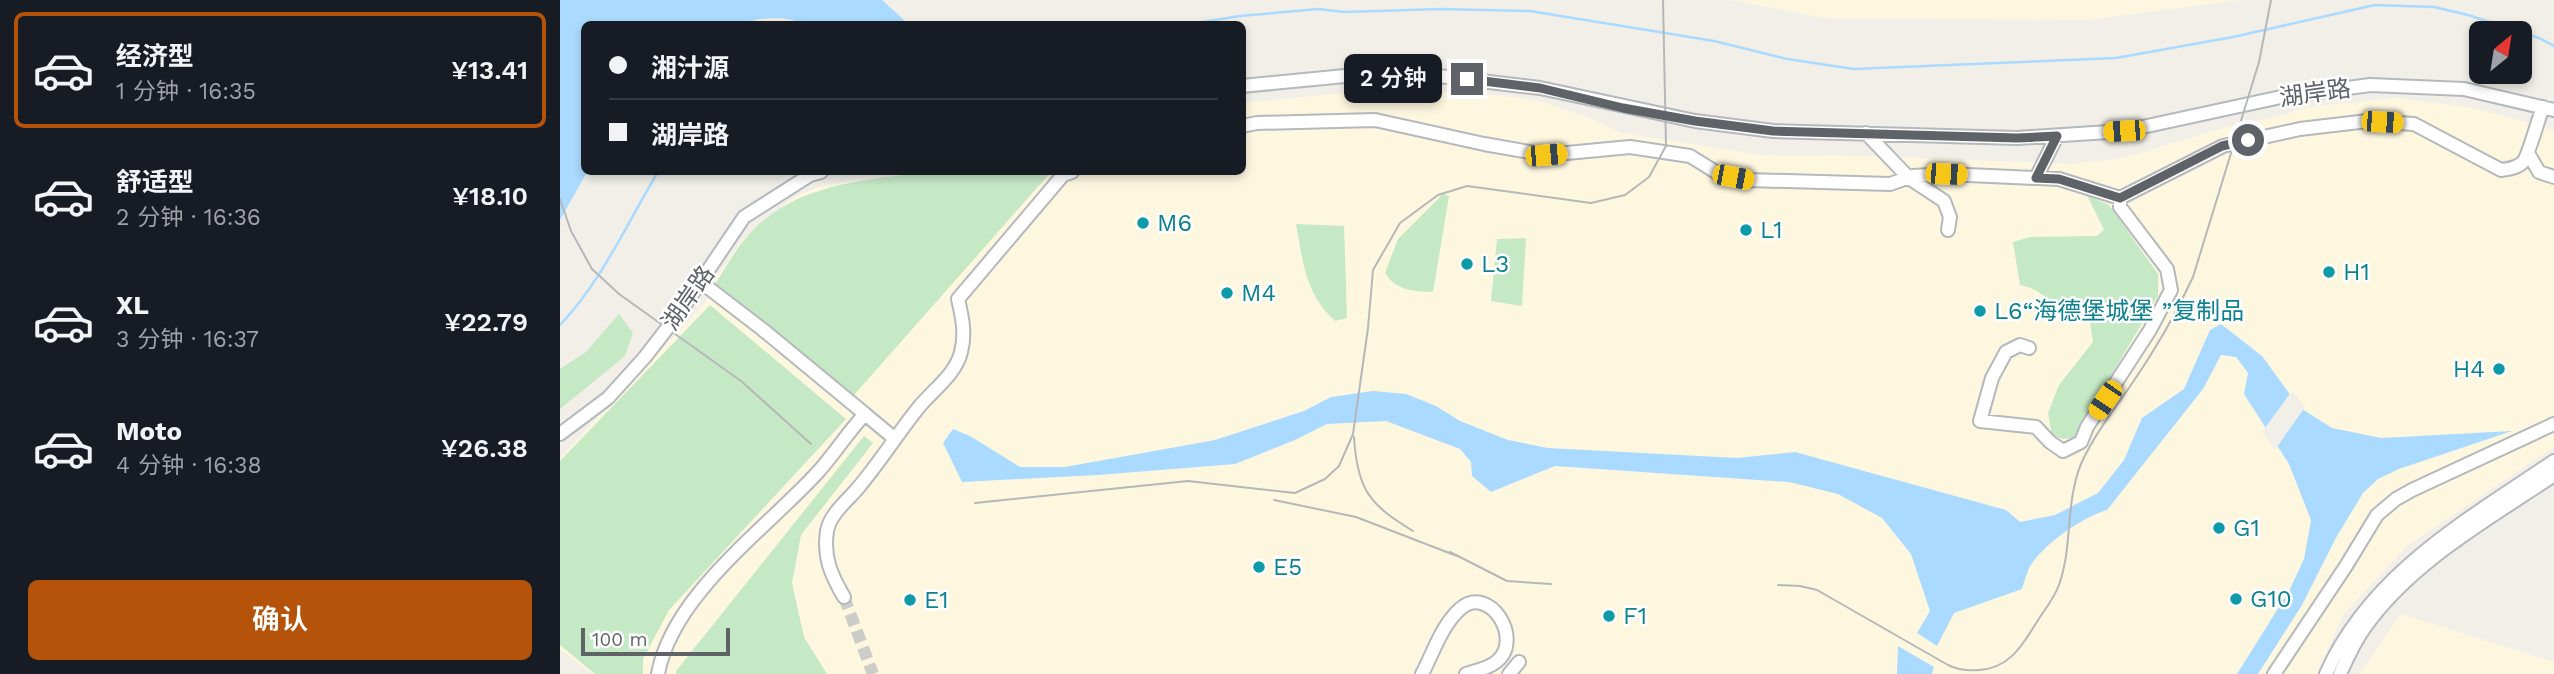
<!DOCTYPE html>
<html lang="zh">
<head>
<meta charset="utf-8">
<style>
	:root { --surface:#171b24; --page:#242831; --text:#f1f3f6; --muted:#9ea1a6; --line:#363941; --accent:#b45309 }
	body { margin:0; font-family:"Work Sans","Noto Sans SC",sans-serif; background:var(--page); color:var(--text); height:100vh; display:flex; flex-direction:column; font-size:26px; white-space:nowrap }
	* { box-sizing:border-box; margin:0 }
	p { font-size:23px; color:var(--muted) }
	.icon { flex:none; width:38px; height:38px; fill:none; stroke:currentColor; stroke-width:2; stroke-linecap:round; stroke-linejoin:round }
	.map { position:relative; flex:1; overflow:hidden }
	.drawer { display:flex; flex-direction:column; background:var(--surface); width:560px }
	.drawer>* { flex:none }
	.guide { position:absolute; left:21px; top:21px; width:665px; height:154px; border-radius:10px; box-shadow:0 4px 10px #0003; display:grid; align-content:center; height:154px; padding:0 28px; background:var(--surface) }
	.needle { width:46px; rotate:30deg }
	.controls { position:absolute; left:1909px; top:21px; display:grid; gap:14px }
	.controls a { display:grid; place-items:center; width:63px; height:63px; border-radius:10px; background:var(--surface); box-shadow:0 4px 10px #0003; font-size:35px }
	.scale { position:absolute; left:21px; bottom:18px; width:149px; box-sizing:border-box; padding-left:7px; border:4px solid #5f6368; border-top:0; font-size:19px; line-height:24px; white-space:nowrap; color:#5f6368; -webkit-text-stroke:5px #fff; paint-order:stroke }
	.end { position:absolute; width:32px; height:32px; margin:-16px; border:9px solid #5f6368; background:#fff; box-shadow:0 0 0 4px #fff }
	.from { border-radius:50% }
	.bubble { position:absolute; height:49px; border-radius:10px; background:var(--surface); box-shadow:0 4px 10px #0003; font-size:23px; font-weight:600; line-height:49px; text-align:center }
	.car { position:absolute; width:21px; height:42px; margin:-21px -10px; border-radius:9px; box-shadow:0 0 5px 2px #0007; background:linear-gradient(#f5c518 24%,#345 0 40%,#f5c518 0 76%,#345 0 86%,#f5c518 0) }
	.guide b { display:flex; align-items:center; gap:24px; height:66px; font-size:26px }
	.guide b+b { border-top:2px solid var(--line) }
	.guide i { width:18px; height:18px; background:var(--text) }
	ul { padding:12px 0 0; list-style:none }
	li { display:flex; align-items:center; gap:21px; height:116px; margin:0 14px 10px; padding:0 14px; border:4px solid transparent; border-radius:10px }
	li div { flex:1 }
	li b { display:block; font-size:26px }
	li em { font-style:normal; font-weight:600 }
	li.selected { border-color:var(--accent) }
	li>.icon { width:63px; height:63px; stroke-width:1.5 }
	.cta { display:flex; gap:14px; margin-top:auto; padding:14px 28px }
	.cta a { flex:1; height:80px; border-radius:10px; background:var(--accent); color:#fff; font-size:28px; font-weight:600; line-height:80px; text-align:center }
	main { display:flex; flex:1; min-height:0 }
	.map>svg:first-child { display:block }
</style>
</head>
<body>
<main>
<section class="drawer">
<ul>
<li class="selected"><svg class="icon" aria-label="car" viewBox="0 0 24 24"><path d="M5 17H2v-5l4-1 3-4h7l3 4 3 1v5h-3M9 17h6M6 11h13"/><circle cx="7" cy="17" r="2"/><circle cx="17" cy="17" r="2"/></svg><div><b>经济型</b><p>1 分钟 · 16:35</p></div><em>¥13.41</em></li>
<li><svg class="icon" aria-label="car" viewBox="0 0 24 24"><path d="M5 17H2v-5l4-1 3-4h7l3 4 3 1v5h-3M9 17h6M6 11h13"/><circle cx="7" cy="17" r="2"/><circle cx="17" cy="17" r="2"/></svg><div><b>舒适型</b><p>2 分钟 · 16:36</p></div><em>¥18.10</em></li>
<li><svg class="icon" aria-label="car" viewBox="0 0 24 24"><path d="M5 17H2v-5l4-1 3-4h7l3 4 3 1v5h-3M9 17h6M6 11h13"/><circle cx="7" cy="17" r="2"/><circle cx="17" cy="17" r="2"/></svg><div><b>XL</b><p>3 分钟 · 16:37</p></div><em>¥22.79</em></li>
<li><svg class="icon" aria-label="car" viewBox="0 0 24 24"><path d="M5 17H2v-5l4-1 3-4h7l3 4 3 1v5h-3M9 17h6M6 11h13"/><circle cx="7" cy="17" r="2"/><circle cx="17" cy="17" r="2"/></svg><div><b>Moto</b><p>4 分钟 · 16:38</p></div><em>¥26.38</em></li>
</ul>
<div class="cta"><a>确认</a></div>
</section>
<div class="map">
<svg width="1994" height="674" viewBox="0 0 1994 674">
	<rect width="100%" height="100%" fill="#f1efe8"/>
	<path fill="#fef7e0" d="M 1171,0 L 1682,0 L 1525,20 L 1263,18 Z
		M 854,90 L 946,96 L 983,102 L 1029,118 L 1062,133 L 1201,155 L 1312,156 L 1508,164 L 1560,159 L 1667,127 L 1723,115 L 1746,107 L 1836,98 L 1915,108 L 1994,130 L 1994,447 L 1847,546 L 1783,615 L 1757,674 L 32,674 L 0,649 L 0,458 L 145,303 L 157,276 L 183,239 L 234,197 L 262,186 L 359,172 L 682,172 L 683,103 L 792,92 Z
		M 1841,614 L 1994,662 L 1994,674 L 1799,674 Z"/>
	<path fill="#c5e8c5" d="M 373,172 L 491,172 L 294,395 L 155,284 C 165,269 174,252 185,239 C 231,183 307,179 373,172 Z
		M 883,194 L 889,196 L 873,292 C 854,291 836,291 825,273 L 838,239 Z
		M 1527,195 L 1549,205 L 1598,274 L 1598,296 L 1515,437 L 1503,439 L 1492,435 L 1488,413 L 1499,385 L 1533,342 L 1530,323 L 1471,288 L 1460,285 L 1453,242 L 1470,237 L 1537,236 L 1544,230 Z
		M 736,224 L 784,226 L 787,318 L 775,321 C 745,293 743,262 736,224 Z
		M 966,238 L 962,306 L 931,301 L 937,239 Z
		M 150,305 L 286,419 L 109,610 L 83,659 L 83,674 L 35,674 L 0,645 L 0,461 Z
		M 59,314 L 73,333 L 65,356 L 0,409 L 0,369 L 26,352 Z
		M 304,436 L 313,443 L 241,535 L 232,583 L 244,637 L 267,674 L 116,674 L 116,671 Z"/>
	<path fill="#aadaff" d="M 0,0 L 322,0 L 344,20 L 342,24 L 243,24 C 225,15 200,17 181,24 L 24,24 L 24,172 L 27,172 L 0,220 Z
		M 1661,324 L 1702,356 L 1739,407 L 1772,428 L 1821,438 L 1952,431 L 1839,469 L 1818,479 L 1803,493 L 1777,536 L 1742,605 L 1698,674 L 1677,674 L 1729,591 L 1744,559 L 1751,520 L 1729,464 L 1684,394 L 1688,373 L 1676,357 L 1661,355 L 1643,389 L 1547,510 C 1521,518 1483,544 1469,568 C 1466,575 1464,583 1462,589 L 1394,613 L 1377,646 L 1357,633 L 1370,611 L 1351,554 L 1322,518 L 1278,494 L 1229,482 L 995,466 L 931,492 L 912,476 L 911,462 L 900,449 L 826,421 L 767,424 L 735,440 L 675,464 L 538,475 L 402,482 L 383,443 L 393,429 L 410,436 L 460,467 L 505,467 L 655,440 L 744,411 L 771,397 L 813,391 L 846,394 L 876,406 L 900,421 L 948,440 L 988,448 L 1177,458 L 1235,452 L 1446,510 L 1460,522 L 1495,515 L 1538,493 L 1564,460 L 1582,418 L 1624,389 L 1650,330 Z
		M 1338,646 L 1374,667 L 1372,674 L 1337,674 Z"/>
	<path fill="#f1efe8" d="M 1732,391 L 1745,407 L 1715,450 L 1702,432 Z"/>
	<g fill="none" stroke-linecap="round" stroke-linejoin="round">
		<path stroke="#aadaff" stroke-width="2.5" d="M 630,24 L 680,16 L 759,9 L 784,12 L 881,9 L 970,11 L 1154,41 L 1227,59 L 1294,69 L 1556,58 L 1673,37 L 1815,5 L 1874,7 L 1908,15 L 1979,38 L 1994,46
			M 0,325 C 42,281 67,223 98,172"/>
		<path stroke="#ccccc8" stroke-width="12" stroke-dasharray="12 6" stroke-linecap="butt" d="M 284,597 L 313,674"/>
		<defs>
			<path id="minor" d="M 682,86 L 785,76 L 862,74 L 980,88 L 1135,121 L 1213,131 L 1457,138 L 1564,131 L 1721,97 L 1810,85 L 1904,89 L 1994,110
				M 682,126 L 697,123 L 815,120 L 924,144 L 986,155 L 1070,147 L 1130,156 L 1159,174 L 1188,180 L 1330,184 L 1353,176 L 1386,174 L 1499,179 L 1560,198
				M 1306,133 L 1349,178 L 1384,201 L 1390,217 L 1388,230
				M 1968,153 L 1979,172 L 1994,177
				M 1476,178 L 1497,136
				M 122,309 L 184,217 L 250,175 L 261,172
				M 1469,348 L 1460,345 L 1446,352 L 1432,378 L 1420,421 L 1476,427 L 1490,442 L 1503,451 L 1521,442 L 1527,427 L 1590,330 L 1611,290 L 1607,269 L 1560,207 L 1560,198 L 1663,146 L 1740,129 L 1808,121 L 1854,124 L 1941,170 C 1949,169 1957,168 1963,162 C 1969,155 1978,119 1983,107
				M 305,414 L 335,439
				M 0,434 L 48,398 L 85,357
				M 284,597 C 271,575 263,557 267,531 C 270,514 287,501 298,488 C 320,462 338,433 359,407 C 373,390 396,374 401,352 C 406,334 402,316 398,299 L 503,175 L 512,172
				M 98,674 C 112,595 206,529 258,472 C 275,453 288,432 305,414 L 202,329 L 142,283
				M 862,674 C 873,653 882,625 900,609 C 929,583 965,640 936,662 C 929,668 915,671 906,674
				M 949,674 L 959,662
				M 1714,674 L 1786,566 L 1817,515 L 1836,499 L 1852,490 L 1994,424
				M 1766,674 C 1810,574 1907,520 1994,461
				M 1780,674 C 1787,658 1795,641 1805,627 C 1852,561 1929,519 1994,475"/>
		</defs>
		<use href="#minor" stroke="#b5b8bc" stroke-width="16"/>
		<use href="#minor" stroke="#fff" stroke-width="12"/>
		<path stroke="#b6b7b8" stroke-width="2" d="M 0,199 L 11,231 L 32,269 L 59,294 L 181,381 L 251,444
			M 794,437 C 797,490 810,505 853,531
			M 714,500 L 796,517 L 897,556
			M 415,503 L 628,481 L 735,493 L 765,479 L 779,466 L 793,434 L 808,328 L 813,270 L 840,223 L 878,195 L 907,186 L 1031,203 L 1065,195 L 1089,177 L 1106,146 L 1103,0
			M 890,552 L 947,581 L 991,584
			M 1218,585 L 1240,586 L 1257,590 L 1388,665 C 1398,670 1408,671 1419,670 C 1452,668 1464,642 1480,617 C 1487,607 1495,596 1499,585 C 1513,546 1505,503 1521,464 C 1533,437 1552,412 1569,388 C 1594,352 1615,316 1633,277 L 1699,62 L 1711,0"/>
		<defs>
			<path id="minor-bridge" d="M 85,357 L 122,309"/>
		</defs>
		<use href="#minor-bridge" stroke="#b5b8bc" stroke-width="16" stroke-linecap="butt"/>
		<use href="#minor-bridge" stroke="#fff" stroke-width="12"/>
	</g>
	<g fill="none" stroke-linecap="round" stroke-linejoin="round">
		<path stroke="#5f6368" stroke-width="9" d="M 907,79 L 980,88 L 1063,108 L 1135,121 L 1213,131 L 1457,138 L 1497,136 L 1476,178 L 1499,179 L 1560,198 L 1662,146 L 1688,140"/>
	</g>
	<g fill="#0f9aa8" stroke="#fff" stroke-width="2.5">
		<circle cx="583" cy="223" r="7"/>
		<circle cx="1186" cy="230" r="7"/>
		<circle cx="907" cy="264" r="7"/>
		<circle cx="1769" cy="272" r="7"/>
		<circle cx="667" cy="293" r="7"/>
		<circle cx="1420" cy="311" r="7"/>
		<circle cx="1939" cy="369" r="7"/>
		<circle cx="1659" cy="528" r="7"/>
		<circle cx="699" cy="567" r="7"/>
		<circle cx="1676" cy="599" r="7"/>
		<circle cx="350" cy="600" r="7"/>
		<circle cx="1049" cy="616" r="7"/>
	</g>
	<g text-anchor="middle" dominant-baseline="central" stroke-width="5" stroke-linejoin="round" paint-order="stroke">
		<g font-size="24" fill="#5f6368" stroke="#fff">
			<text transform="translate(1755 93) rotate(-8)">湖岸路</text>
			<text transform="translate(128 298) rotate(-55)">湖岸路</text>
		</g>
		<g font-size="24" fill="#0d838f" stroke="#fff" text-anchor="start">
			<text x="597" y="223">M6</text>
			<text x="1200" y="230">L1</text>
			<text x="921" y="264">L3</text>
			<text x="1783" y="272">H1</text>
			<text x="681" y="293">M4</text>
			<text x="1434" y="311">L6“海德堡城堡 ”复制品</text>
			<text x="1925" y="369" text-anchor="end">H4</text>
			<text x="1673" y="528">G1</text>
			<text x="713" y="567">E5</text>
			<text x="1690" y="599">G10</text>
			<text x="364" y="600">E1</text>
			<text x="1063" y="616">F1</text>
		</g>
	</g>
</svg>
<div class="controls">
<a><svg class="needle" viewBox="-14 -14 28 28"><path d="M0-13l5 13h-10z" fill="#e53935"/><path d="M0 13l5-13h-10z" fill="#9ea1a6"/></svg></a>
</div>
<div class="scale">100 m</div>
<i class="end from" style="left:1688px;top:140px"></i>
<i class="end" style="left:907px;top:79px"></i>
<div class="bubble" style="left:784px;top:54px;width:98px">2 分钟</div>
<i class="car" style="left:1822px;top:122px;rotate:93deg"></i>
<i class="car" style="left:1564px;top:131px;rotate:267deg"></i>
<i class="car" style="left:986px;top:155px;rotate:85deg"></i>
<i class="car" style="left:1386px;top:174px;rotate:92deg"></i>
<i class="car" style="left:1173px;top:177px;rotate:101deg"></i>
<i class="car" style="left:1545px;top:400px;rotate:214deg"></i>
<div class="guide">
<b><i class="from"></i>湘汁源</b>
<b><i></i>湖岸路</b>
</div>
</div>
</main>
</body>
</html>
